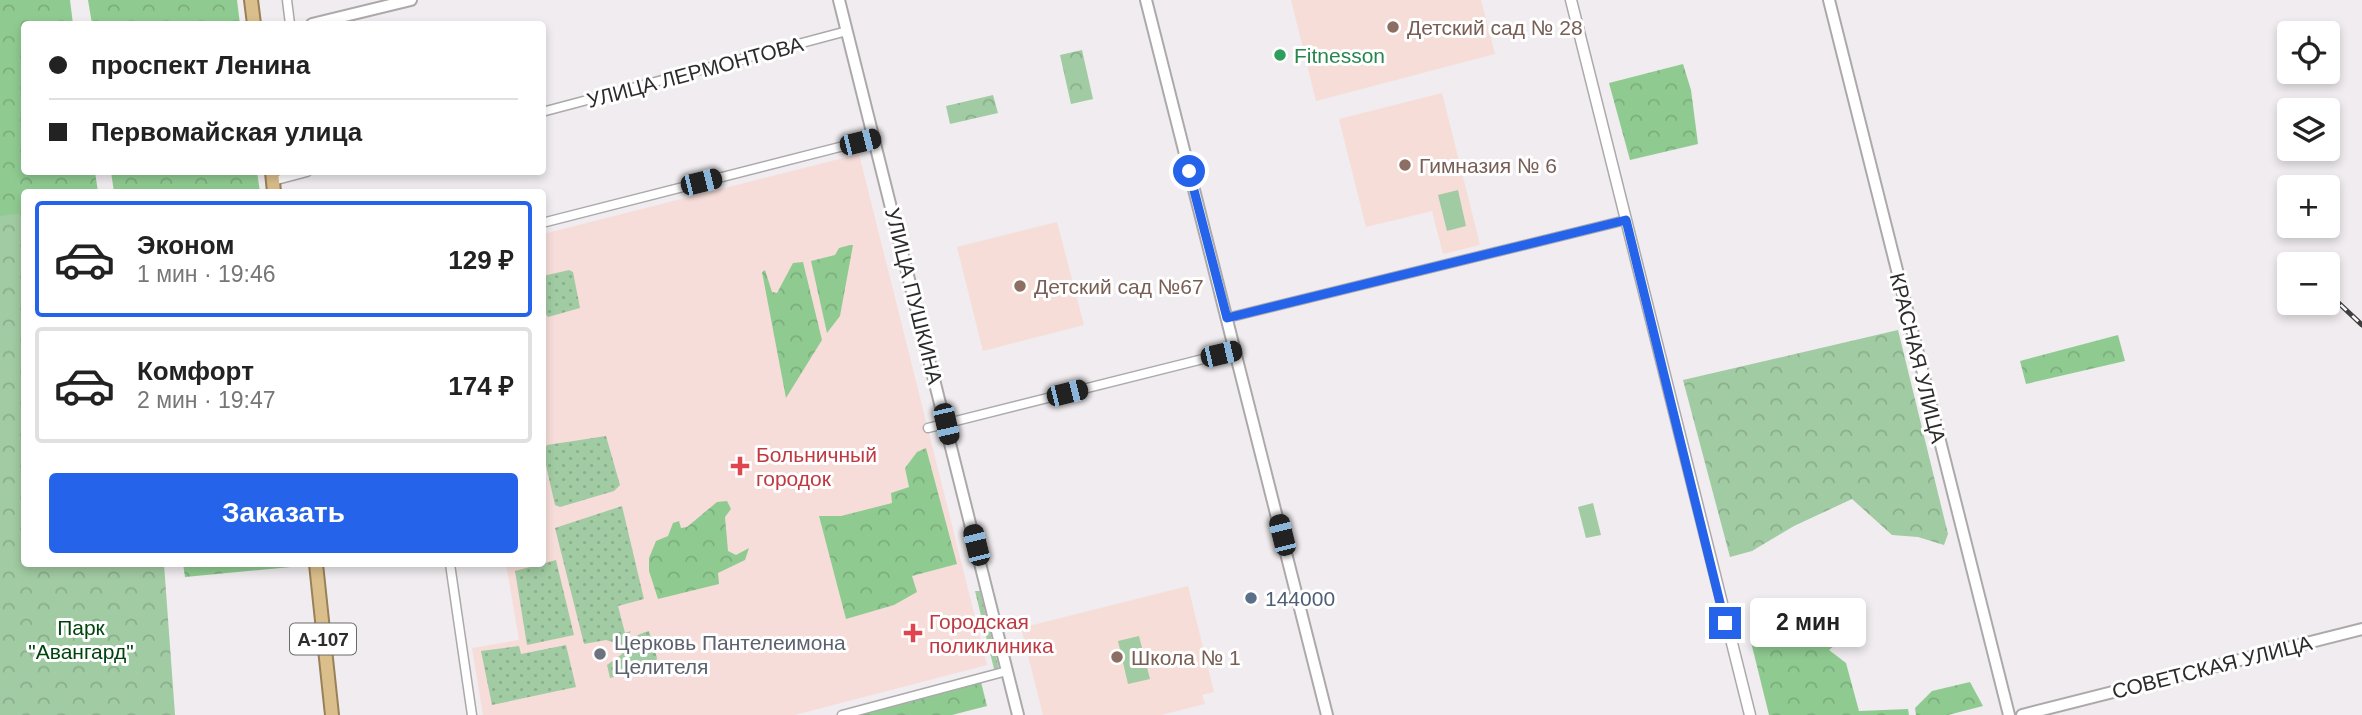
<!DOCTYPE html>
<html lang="ru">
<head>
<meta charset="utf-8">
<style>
	:root { --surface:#fff; --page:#f6f6f6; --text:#222; --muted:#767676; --line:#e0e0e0; --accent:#2563eb }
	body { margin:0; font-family:Helvetica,sans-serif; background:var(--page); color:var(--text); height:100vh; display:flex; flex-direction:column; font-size:26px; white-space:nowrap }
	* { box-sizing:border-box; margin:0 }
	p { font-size:23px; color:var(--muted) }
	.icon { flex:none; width:38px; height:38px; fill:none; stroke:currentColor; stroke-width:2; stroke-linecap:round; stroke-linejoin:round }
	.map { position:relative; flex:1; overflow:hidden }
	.panel { position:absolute; left:21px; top:189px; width:525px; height:378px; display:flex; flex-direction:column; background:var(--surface); border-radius:7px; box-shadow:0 4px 10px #0003 }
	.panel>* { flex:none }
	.hud { position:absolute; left:21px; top:21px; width:525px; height:154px; border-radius:7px; box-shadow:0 4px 10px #0003; display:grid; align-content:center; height:154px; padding:0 28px; background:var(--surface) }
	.controls { position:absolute; left:2277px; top:21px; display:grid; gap:14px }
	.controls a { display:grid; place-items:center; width:63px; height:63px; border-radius:7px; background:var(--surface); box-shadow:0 4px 10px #0003; font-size:35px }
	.end { position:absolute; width:32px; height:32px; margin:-16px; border:9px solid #2563eb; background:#fff; box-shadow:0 0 0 4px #fff }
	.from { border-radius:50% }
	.bubble { position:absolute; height:49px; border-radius:7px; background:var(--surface); box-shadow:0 4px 10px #0003; font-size:23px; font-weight:800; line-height:49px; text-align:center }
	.car { position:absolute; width:21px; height:42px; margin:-21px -10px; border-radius:9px; box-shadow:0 0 5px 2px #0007; background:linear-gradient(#222 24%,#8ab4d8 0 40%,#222 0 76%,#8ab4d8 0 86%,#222 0) }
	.hud b { display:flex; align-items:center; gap:24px; height:66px; font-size:26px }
	.hud b+b { border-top:2px solid var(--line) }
	.hud i { width:18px; height:18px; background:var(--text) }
	ul { padding:12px 0 0; list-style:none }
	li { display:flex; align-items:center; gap:21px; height:116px; margin:0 14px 10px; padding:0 14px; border:4px solid var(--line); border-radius:7px }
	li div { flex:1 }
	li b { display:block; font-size:26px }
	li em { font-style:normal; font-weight:800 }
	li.selected { border-color:var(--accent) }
	li>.icon { width:63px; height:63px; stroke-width:1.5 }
	.primary-button { display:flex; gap:14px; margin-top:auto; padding:14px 28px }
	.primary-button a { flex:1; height:80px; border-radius:7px; background:var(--accent); color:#fff; font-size:28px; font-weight:800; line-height:80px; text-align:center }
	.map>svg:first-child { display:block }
</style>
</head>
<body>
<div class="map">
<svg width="2362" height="715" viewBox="0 0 2362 715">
	<defs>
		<pattern id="grass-dots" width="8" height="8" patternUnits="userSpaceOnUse" patternTransform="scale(1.75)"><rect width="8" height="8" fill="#a1cba2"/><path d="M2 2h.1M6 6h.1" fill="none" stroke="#8bae8c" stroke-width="1.8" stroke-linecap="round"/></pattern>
		<pattern id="forest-crowns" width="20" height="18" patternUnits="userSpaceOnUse" patternTransform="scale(1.75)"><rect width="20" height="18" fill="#8fcb91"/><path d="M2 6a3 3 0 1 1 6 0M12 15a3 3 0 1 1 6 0" fill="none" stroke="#7cae7d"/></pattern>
		<pattern id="park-crowns" width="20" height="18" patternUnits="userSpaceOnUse" patternTransform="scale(1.75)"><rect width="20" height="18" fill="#a1cba2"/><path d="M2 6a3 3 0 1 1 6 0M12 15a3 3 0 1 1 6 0" fill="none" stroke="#8bae8c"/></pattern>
	</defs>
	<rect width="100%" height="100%" fill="#f0ecef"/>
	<path fill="#f7ddd8" d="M 1291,0 L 1481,0 L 1495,54 L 1316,101 Z
		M 1442,93 L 1480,245 L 1443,254 L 1432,211 L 1366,227 L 1339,119 Z
		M 1057,222 L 1084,325 L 983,351 L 957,247 Z
		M 1188,586 L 1214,692 L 1202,695 L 1205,704 L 1161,715 L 1043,715 L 1021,628 Z"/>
	<path fill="#f7ddd9" d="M 859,154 L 987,665 L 795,715 L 483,715 L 472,648 L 519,640 L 506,564 L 542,564 L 543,234 Z"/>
	<path fill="url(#grass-dots)" d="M 569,270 L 573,272 L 580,308 L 548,317 L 543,310 L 543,276 Z
		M 606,436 L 620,485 L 614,491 L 560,507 L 555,505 L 543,452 L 547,445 Z
		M 622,506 L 644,599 L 618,606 L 625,633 L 631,631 L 622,645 L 606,640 L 584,644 L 555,528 Z
		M 556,560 L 574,635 L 527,645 L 515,571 Z
		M 975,591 L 980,591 L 999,669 L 995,673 Z
		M 649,631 L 657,658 L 655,666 L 610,678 L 607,665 L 622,654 C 625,641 637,634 649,631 Z
		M 566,645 L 576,687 L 492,705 L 481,651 L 519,646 L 521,654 Z"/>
	<path fill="url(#forest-crowns)" d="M 0,0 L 70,0 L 73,24 L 24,24 L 24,172 L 95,172 L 98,192 L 24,192 L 24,490 L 0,495 Z
		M 88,0 L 237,0 L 240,24 L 92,24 Z
		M 1683,64 L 1691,90 L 1698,144 L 1630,160 L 1609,83 Z
		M 111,172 L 257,172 L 260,192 L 114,192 Z
		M 850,245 L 853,245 L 840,316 L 827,333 L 811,261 L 835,255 L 839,248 Z
		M 803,262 L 822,340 L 786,398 L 762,272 L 765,270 L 772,292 L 777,293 L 793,263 Z
		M 2118,335 L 2125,361 L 2026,384 L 2020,361 Z
		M 926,448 L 957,564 L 912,576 L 917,592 L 894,605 L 846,619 L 819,516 L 841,516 L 892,503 L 891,493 L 909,487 L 905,468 L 917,452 Z
		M 727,501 L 731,509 L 725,517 L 728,551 L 736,555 L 749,548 L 745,560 L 718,573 L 719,584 L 658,599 L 649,571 L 649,558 L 656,541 L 668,536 L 673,523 L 679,521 L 681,528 L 687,527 L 717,502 Z
		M 183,564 L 302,564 L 302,566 L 185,577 Z
		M 1819,625 L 1840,641 L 1829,650 L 1846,663 L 1859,711 L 1908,709 L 1909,715 L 1769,715 L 1750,638 L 1755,627 L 1757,636 Z
		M 981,682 L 987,706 L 952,715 L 857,715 Z
		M 1970,682 L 1983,706 L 1948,715 L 1916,715 L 1915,708 L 1932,691 Z"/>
	<path fill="url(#park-crowns)" d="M 1082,50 L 1093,99 L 1071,104 L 1060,55 Z
		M 993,95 L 998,113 L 950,124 L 946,106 Z
		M 24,213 L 24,564 L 164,564 L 175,715 L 0,715 L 0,216 Z
		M 1898,330 L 1948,534 L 1944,545 L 1918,537 L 1892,535 L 1852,499 L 1794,526 L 1752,551 L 1730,557 L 1683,380 Z"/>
	<path fill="#a1cba2" d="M 1458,190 L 1466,226 L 1447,231 L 1438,195 Z
		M 1593,503 L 1601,535 L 1586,538 L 1578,507 Z
		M 1139,636 L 1150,679 L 1128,684 L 1118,641 Z"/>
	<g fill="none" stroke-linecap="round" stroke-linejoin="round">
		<defs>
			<path id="minor" d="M 287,0 L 290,24
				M 542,112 L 847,31
				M 273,181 L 307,172
				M 542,223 L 875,138
				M 1227,318 L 1626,220
				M 928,428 L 1235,351
				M 450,564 L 472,715
				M 842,715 L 1007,671"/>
			<path id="tertiary" d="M 1571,0 L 1750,715"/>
			<path id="secondary" d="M 839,0 L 1018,715
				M 1146,0 L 1327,715
				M 1829,0 L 2009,715
				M 312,24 L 411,0
				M 2022,715 L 2362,629"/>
			<path id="trunk" d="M 251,0 L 254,24
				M 272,172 L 274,192
				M 316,564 L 332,715"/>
		</defs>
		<use href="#minor" stroke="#aca9ab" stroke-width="11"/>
		<use href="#tertiary" stroke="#aca9ab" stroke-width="13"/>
		<use href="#secondary" stroke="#aca9ab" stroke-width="14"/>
		<use href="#trunk" stroke="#988057" stroke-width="16"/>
		<use href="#minor" stroke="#fff" stroke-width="8"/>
		<use href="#tertiary" stroke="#fff" stroke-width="10"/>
		<use href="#secondary" stroke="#fff" stroke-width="10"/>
		<use href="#trunk" stroke="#dabe8b" stroke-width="12"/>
		<defs>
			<path id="rail" d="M 2329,294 L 2362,325"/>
		</defs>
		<use href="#rail" stroke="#414041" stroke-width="5"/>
		<use href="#rail" stroke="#fff" stroke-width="2.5" stroke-dasharray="8" stroke-linecap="butt"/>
	</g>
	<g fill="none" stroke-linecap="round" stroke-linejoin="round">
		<path stroke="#2563eb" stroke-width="9" d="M 1189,171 L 1227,318 L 1626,220 L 1725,623"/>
	</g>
	<g fill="#8d6e63" stroke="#fff" stroke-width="2.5">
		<circle cx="1393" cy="27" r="7"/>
		<circle cx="1405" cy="165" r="7"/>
		<circle cx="1020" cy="286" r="7"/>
		<circle cx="1117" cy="657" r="7"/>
	</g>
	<circle fill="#2e9e5b" stroke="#fff" stroke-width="2.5" cx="1280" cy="55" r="7"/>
	<g fill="#e0444e" stroke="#fff" stroke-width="2.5">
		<path d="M736.5 455.5h7v7h7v7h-7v7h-7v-7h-7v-7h7z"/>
		<path d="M909.5 622.5h7v7h7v7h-7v7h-7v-7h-7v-7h7z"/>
	</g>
	<circle fill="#5c6f8a" stroke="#fff" stroke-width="2.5" cx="1251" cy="598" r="7"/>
	<circle fill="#6b7280" stroke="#fff" stroke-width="2.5" cx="600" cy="654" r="7"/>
	<g text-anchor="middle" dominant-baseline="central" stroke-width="6" stroke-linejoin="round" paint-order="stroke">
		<rect fill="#fff" stroke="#6c6b6c" stroke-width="2" x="290" y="623.5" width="66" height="31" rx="5"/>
		<g font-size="19" font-weight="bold" fill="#2d2c2d">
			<text x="323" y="639">А-107</text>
		</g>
		<g font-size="21" fill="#785e54" stroke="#fff" text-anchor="start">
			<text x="1407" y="27">Детский сад № 28</text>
			<text x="1419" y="165">Гимназия № 6</text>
			<text x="1034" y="286">Детский сад №67</text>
			<text x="1131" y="657">Школа № 1</text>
		</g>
		<g font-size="21" fill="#27864d" stroke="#fff" text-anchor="start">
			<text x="1294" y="55">Fitnesson</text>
		</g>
		<g font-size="21" fill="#2d2c2d" stroke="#fff">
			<text transform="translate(695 72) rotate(-15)">УЛИЦА ЛЕРМОНТОВА</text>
			<text transform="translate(914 296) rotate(76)">УЛИЦА ПУШКИНА</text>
			<text transform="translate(1918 358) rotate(76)">КРАСНАЯ УЛИЦА</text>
			<text transform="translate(2212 667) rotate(-14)">СОВЕТСКАЯ УЛИЦА</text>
		</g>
		<g font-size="21" fill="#be3a42" stroke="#fff" text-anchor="start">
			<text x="756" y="454">Больничный<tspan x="756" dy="24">городок</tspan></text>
			<text x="929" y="621">Городская<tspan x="929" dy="24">поликлиника</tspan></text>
		</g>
		<g font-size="21" fill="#4e5e75" stroke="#fff" text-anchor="start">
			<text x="1265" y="598">144000</text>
		</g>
		<g font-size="21" fill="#00440e" stroke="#fff">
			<text x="81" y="627">Парк<tspan x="81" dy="24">"Авангард"</tspan></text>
		</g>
		<g font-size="21" fill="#5b616d" stroke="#fff" text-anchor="start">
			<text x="614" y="642">Церковь Пантелеимона<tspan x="614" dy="24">Целителя</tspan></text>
		</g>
	</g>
</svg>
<div class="controls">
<a><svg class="icon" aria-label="locate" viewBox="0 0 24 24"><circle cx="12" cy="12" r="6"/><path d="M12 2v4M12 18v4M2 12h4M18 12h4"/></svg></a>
<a><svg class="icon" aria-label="layers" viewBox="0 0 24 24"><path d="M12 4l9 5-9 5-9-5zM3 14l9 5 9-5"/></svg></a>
<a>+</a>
<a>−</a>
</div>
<i class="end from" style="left:1189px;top:171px"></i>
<i class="end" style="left:1725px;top:623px"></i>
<div class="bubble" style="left:1750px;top:598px;width:116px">2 мин</div>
<i class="car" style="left:860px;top:142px;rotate:76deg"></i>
<i class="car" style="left:701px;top:182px;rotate:76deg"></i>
<i class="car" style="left:1221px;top:354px;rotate:77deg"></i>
<i class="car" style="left:1067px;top:393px;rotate:76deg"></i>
<i class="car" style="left:946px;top:424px;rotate:167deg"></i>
<i class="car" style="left:1282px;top:535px;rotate:346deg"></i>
<i class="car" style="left:976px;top:545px;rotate:346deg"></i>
<div class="hud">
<b><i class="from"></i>проспект Ленина</b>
<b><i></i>Первомайская улица</b>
</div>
<section class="panel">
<ul>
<li class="selected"><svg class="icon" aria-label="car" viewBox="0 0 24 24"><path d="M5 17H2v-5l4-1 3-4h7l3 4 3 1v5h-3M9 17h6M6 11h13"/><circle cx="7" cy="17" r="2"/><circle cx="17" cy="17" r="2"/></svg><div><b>Эконом</b><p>1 мин · 19:46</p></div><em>129 ₽</em></li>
<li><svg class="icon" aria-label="car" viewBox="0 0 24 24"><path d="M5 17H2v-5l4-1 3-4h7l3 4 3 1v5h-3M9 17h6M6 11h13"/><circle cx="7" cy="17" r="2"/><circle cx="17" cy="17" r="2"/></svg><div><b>Комфорт</b><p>2 мин · 19:47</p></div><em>174 ₽</em></li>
</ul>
<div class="primary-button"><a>Заказать</a></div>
</section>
</div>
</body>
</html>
